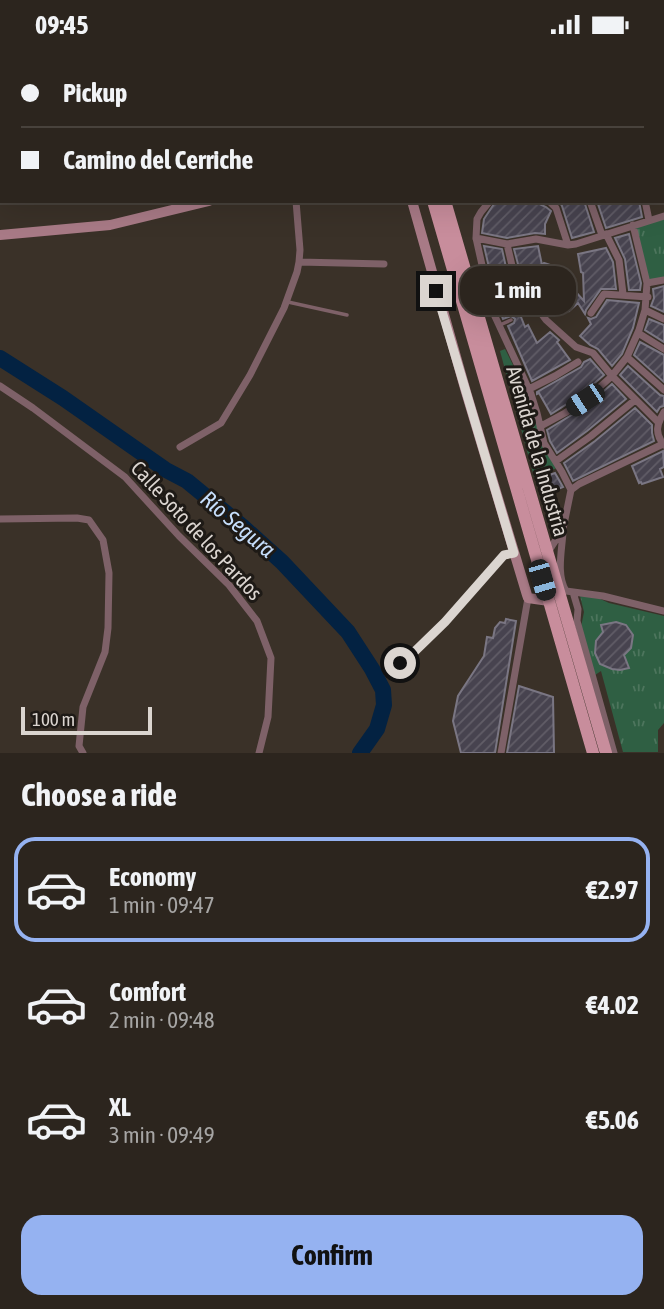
<!DOCTYPE html>
<html lang="en">
<head>
<meta charset="utf-8">
<style>
	:root { --surface:#2c251e; --page:#342d27; --text:#f1f3f6; --muted:#a6a5a4; --line:#48423c; --accent:#95b2f1 }
	body { margin:0; font-family:"Asap Condensed",sans-serif; background:var(--page); color:var(--text); height:100vh; display:flex; flex-direction:column; font-size:26px; white-space:nowrap }
	* { box-sizing:border-box; margin:0 }
	p { font-size:23px; color:var(--muted) }
	.icon { flex:none; width:38px; height:38px; fill:none; stroke:currentColor; stroke-width:2; stroke-linecap:round; stroke-linejoin:round }
	.map { position:relative; height:704px; overflow:hidden }
	.side { display:flex; flex-direction:column; background:var(--surface); flex:1 }
	.side>* { flex:none }
	.guide { position:absolute; left:0px; top:0px; width:665px; height:154px; box-shadow:0 7px 28px #0002,0 0 0 2px var(--line); display:grid; align-content:center; height:154px; padding:0 21px; background:var(--surface) }
	.scale { position:absolute; left:21px; bottom:18px; width:131px; box-sizing:border-box; padding-left:7px; border:4px solid #dbd5d0; border-top:0; font-size:19px; line-height:24px; white-space:nowrap; color:#dbd5d0; -webkit-text-stroke:5px #1e1a16; paint-order:stroke }
	.end { position:absolute; width:32px; height:32px; margin:-16px; border:9px solid #dbd5d0; background:#111; box-shadow:0 0 0 4px #111 }
	.from { border-radius:50% }
	.bubble { position:absolute; height:49px; border-radius:21px; background:var(--surface); box-shadow:0 7px 28px #0002,0 0 0 2px var(--line); font-size:23px; font-weight:700; line-height:49px; text-align:center }
	.car { position:absolute; width:21px; height:42px; margin:-21px -10px; border-radius:9px; box-shadow:0 0 5px 2px #0007; background:linear-gradient(#222 24%,#8ab4d8 0 40%,#222 0 76%,#8ab4d8 0 86%,#222 0) }
	.guide b { display:flex; align-items:center; gap:24px; height:66px; font-size:26px }
	.guide b+b { border-top:2px solid var(--line) }
	.guide i { width:18px; height:18px; background:var(--text) }
	ul { padding:0; list-style:none }
	li { display:flex; align-items:center; gap:21px; height:105px; margin:0 14px 10px; padding:0 7px; border:4px solid transparent; border-radius:21px }
	li div { flex:1 }
	li b { display:block; font-size:26px }
	li em { font-style:normal; font-weight:700 }
	li.current { border-color:var(--accent) }
	li>.icon { width:63px; height:63px; stroke-width:1.5 }
	h2 { padding:0 21px; font-size:32px; line-height:84px }
	.primary-button { display:flex; gap:14px; margin-top:auto; padding:14px 21px }
	.primary-button a { flex:1; height:80px; border-radius:21px; background:var(--accent); color:#111; font-size:28px; font-weight:700; line-height:80px; text-align:center }
	.status { display:flex; justify-content:space-between; align-items:center; height:49px; padding:0 35px; background:var(--surface); direction:ltr }
	.status svg { height:19px; fill:currentColor }
	.map>svg:first-child { display:block }
</style>
</head>
<body>
<div class="status"><b>09:45</b><svg viewBox="0 0 49 12"><path d="M0 12V9h3v3zM5 12V6h3v6zM10 12V3h3v9zM15 12V0h3v12zM26 1h20v11H26zM47 4h2v5h-2z"/></svg></div>
<div class="map">
<svg width="664" height="704" viewBox="0 0 664 704">
	<defs>
		<pattern id="park-tufts" width="24" height="20" patternUnits="userSpaceOnUse" patternTransform="scale(1.75)"><rect width="24" height="20" fill="#2f5f43"/><path d="M3 7l-1-3M5 7V3M7 7l1-3M15 17l-1-3M17 17v-4M19 17l1-3" fill="none" stroke="#4d755d"/></pattern>
		<pattern id="building-hatch" width="6" height="6" patternUnits="userSpaceOnUse" patternTransform="scale(1.75)"><rect width="6" height="6" fill="#47434f"/><path d="M-1 1l2-2M0 6l6-6M5 7l2-2" fill="none" stroke="#615d67"/></pattern>
	</defs>
	<rect width="100%" height="100%" fill="#3a3128"/>
	<path fill="url(#park-tufts)" d="M 664,169 L 664,231 L 647,234 L 633,176 Z
		M 505,300 L 529,348 L 557,419 L 534,428 L 500,302 Z
		M 580,547 L 596,548 L 609,554 L 664,567 L 664,674 L 658,681 L 658,703 L 623,703 L 601,622 L 595,626 L 581,578 L 584,563 Z"/>
	<g fill="none" stroke-linecap="round" stroke-linejoin="round">
		<path stroke="#032242" stroke-width="16" d="M 0,309 L 63,349 L 166,421 L 187,432 L 243,478 L 282,513 L 348,583 L 372,620 L 383,641 L 384,656 L 377,680 L 360,704"/>
	</g>
	<path fill="url(#building-hatch)" stroke="#7a7683" stroke-width="2" d="M 496,152 L 533,152 L 546,158 L 551,162 L 545,175 L 545,185 L 535,184 L 507,189 L 482,184 L 484,170 Z
		M 559,152 L 584,152 L 594,183 L 572,189 L 562,157 Z
		M 597,152 L 639,152 L 642,168 L 606,179 Z
		M 629,185 L 641,234 L 640,241 L 629,241 L 625,210 L 615,189 Z
		M 484,197 L 502,200 L 507,223 L 513,234 L 494,240 Z
		M 538,197 L 542,216 L 544,214 L 550,216 L 549,219 L 557,222 L 545,259 L 527,235 L 519,219 L 514,200 Z
		M 606,199 L 613,213 L 616,240 L 601,240 L 586,261 L 585,265 L 578,254 L 569,262 L 561,253 L 574,241 L 584,252 L 583,224 L 581,223 L 578,205 Z
		M 664,237 L 664,263 L 651,257 L 654,249 L 653,240 Z
		M 520,245 L 529,258 L 519,263 L 525,278 L 528,276 L 537,294 L 550,283 L 559,291 L 557,293 L 570,311 L 532,332 L 508,277 L 514,274 L 515,270 L 511,267 L 503,270 L 496,252 Z
		M 607,251 L 639,254 L 633,279 L 622,305 L 612,317 L 598,300 L 590,296 L 580,287 L 591,275 L 588,269 L 591,270 L 596,268 Z
		M 649,270 L 664,276 L 664,293 L 645,281 Z
		M 640,293 L 664,306 L 664,333 L 634,306 Z
		M 590,310 L 604,326 L 581,346 L 551,365 L 539,344 L 537,345 L 537,343 L 581,318 L 584,313 Z
		M 628,317 L 660,346 L 664,347 L 664,357 L 660,358 L 657,363 L 620,326 Z
		M 612,335 L 626,350 L 587,382 L 557,404 L 550,392 L 547,381 L 588,356 Z
		M 635,359 L 652,376 L 652,384 L 654,392 L 573,432 L 564,414 L 595,392 Z
		M 663,402 L 664,418 L 660,420 L 663,428 L 642,435 L 641,433 L 639,434 L 632,417 Z
		M 555,424 L 563,438 L 551,443 L 548,435 L 540,437 L 537,430 Z
		M 506,570 L 516,572 L 495,704 L 461,704 L 453,672 L 458,647 L 484,607 L 487,588 L 493,589 L 495,579 L 500,573 L 505,574 Z
		M 616,573 L 626,576 L 633,586 L 631,599 L 624,606 L 629,619 L 620,621 L 612,620 L 600,615 L 595,604 L 596,592 L 603,583 L 601,576 Z
		M 519,637 L 553,648 L 554,704 L 507,704 Z"/>
	<g fill="none" stroke-linecap="round" stroke-linejoin="round">
		<path stroke="#7e6168" stroke-width="3.5" d="M 436,2 L 443,0
			M 288,253 L 347,266
			M 500,276 L 511,271"/>
		<path stroke="#7e6168" stroke-width="7" d="M 260,0 L 260,2
			M 613,0 L 613,2
			M 7,2 L 9,0
			M 663,3 L 664,3
			M 0,6 L 2,5
			M 663,87 L 664,88
			M 663,121 L 664,121
			M 490,152 L 481,163 L 477,170 L 476,189 L 492,261 L 531,345 L 537,364 L 544,394 L 562,423 L 571,441
			M 549,152 L 556,159 L 568,196
			M 590,152 L 602,186
			M 645,152 L 649,171
			M 606,185 L 619,211 L 623,245
			M 476,189 L 507,195 L 536,190 L 568,196 L 576,195 L 664,167
			M 507,195 L 513,221 L 522,238 L 546,271 L 576,298 L 593,304 L 612,327 L 658,373
			M 299,213 L 384,215
			M 647,234 L 664,231
			M 490,247 L 522,238
			M 645,261 L 664,270
			M 591,264 L 604,245 L 648,248
			M 638,284 L 664,300
			M 627,308 L 664,341
			M 0,337 L 33,359 L 125,428 L 179,487 L 229,536 L 257,572 L 271,609 L 268,668 L 259,704
			M 529,340 L 555,327 L 578,313
			M 664,363 C 657,375 654,384 664,396
			M 541,377 L 565,364 L 585,351 L 611,328 L 627,308 L 639,281 L 645,261 L 647,234 L 633,176
			M 180,398 L 221,374 L 250,326 L 284,259 L 297,223 L 299,213 L 300,201 L 296,152
			M 556,412 L 591,387 L 635,351
			M 0,470 L 77,469 L 89,471 L 103,491 L 109,524 L 108,579 L 105,603 L 83,658 L 79,697 L 83,704
			M 563,483 C 562,501 556,526 566,542 L 603,547 L 664,562
			M 548,503 L 563,480 L 571,441 L 579,435 L 663,395
			M 573,543 L 578,560 L 577,572 L 614,704
			M 400,614 L 409,608 L 445,573 L 504,506 L 515,504
			M 501,704 L 528,549"/>
		<path stroke="#a87a86" stroke-width="10" d="M 412,152 L 466,343 L 527,546 L 528,549 L 549,552
			M 0,186 L 110,176 L 209,152"/>
		<path stroke="#c88d9c" stroke-width="12" d="M 394,0 L 394,2
			M 409,0 L 409,2
			M 433,152 L 593,704
			M 445,152 L 606,704"/>
	</g>
	<g fill="none" stroke-linecap="round" stroke-linejoin="round">
		<path stroke="#dbd5d0" stroke-width="9" d="M 400,614 L 409,608 L 445,573 L 504,506 L 514,504 L 436,242"/>
	</g>
	<g text-anchor="middle" dominant-baseline="central" stroke-width="6" stroke-linejoin="round" paint-order="stroke">
		<g font-size="21" fill="#dbd5d0" stroke="#1e1a16">
			<text transform="translate(538 402) rotate(74)">Avenida de la Industria</text>
			<text transform="translate(197 481) rotate(47)">Calle Soto de los Pardos</text>
		</g>
		<g font-size="23" font-style="italic" fill="#c5ddfa" stroke="#1e1a16">
			<text transform="translate(238 475) rotate(40)">Río Segura</text>
		</g>
	</g>
</svg>
<div class="scale">100 m</div>
<i class="end from" style="left:400px;top:614px"></i>
<i class="end" style="left:436px;top:242px"></i>
<div class="bubble" style="left:460px;top:217px;width:116px">1 min</div>
<i class="car" style="left:585px;top:351px;rotate:237deg"></i>
<i class="car" style="left:542px;top:531px;rotate:164deg"></i>
<div class="guide">
<b><i class="from"></i>Pickup</b>
<b><i></i>Camino del Cerriche</b>
</div>
</div>
<section class="side">
<h2>Choose a ride</h2>
<ul>
<li class="current"><svg class="icon" aria-label="car" viewBox="0 0 24 24"><path d="M5 17H2v-5l4-1 3-4h7l3 4 3 1v5h-3M9 17h6M6 11h13"/><circle cx="7" cy="17" r="2"/><circle cx="17" cy="17" r="2"/></svg><div><b>Economy</b><p>1 min · 09:47</p></div><em>€2.97</em></li>
<li><svg class="icon" aria-label="car" viewBox="0 0 24 24"><path d="M5 17H2v-5l4-1 3-4h7l3 4 3 1v5h-3M9 17h6M6 11h13"/><circle cx="7" cy="17" r="2"/><circle cx="17" cy="17" r="2"/></svg><div><b>Comfort</b><p>2 min · 09:48</p></div><em>€4.02</em></li>
<li><svg class="icon" aria-label="car" viewBox="0 0 24 24"><path d="M5 17H2v-5l4-1 3-4h7l3 4 3 1v5h-3M9 17h6M6 11h13"/><circle cx="7" cy="17" r="2"/><circle cx="17" cy="17" r="2"/></svg><div><b>XL</b><p>3 min · 09:49</p></div><em>€5.06</em></li>
</ul>
<div class="primary-button"><a>Confirm</a></div>
</section>
</body>
</html>
